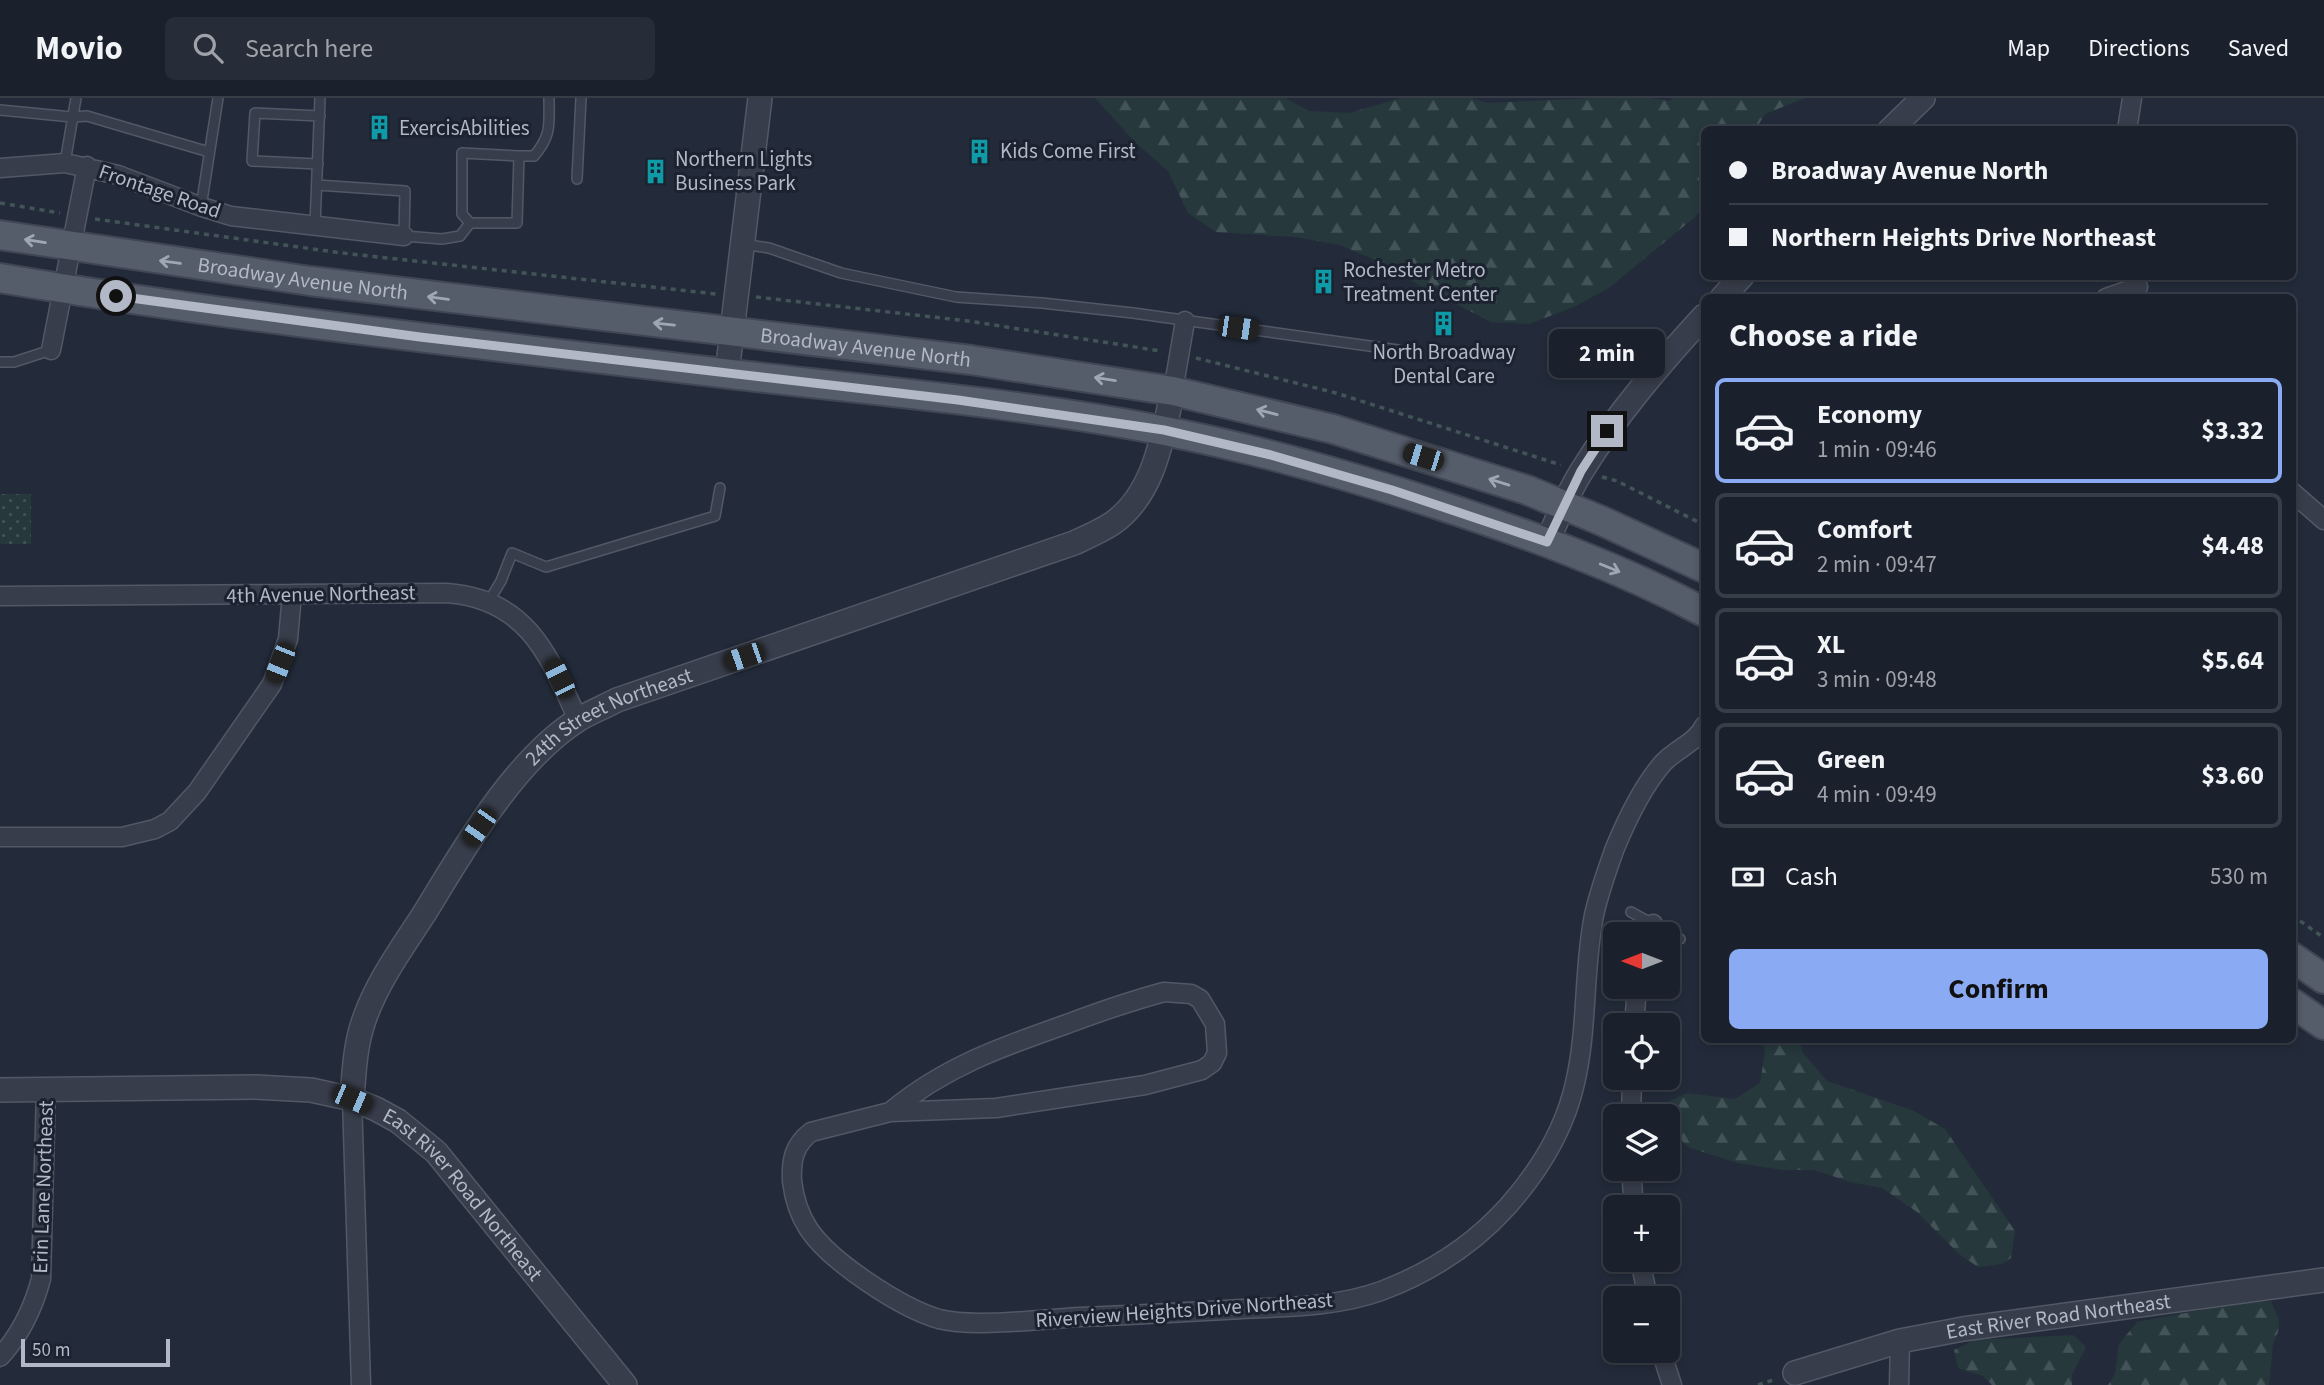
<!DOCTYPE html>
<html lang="en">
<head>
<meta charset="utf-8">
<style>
	:root { --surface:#1a202c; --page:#272d38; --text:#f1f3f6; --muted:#9fa3a9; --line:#383e48; --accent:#8aaaf3 }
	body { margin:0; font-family:"Source Sans 3",sans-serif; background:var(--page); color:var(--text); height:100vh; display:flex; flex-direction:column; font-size:26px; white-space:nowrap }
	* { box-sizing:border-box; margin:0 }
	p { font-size:23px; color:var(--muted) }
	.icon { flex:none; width:38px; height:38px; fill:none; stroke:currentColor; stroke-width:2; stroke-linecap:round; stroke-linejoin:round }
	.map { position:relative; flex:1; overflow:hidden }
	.panel { position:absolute; left:1701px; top:196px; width:595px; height:749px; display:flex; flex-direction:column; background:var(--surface); border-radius:10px; box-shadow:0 4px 10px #0003,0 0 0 2px var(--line) }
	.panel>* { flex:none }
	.banner { position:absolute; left:1701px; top:28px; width:595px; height:154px; border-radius:10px; box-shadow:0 4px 10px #0003,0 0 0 2px var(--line); display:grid; align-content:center; height:154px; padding:0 28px; background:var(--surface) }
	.needle { width:46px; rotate:270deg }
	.controls { position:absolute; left:1603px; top:824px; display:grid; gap:14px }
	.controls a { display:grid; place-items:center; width:77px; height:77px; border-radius:10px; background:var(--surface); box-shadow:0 4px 10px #0003,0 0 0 2px var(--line); font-size:35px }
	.scale { position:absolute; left:21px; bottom:18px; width:149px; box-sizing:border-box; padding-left:7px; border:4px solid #b2b8c6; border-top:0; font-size:19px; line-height:24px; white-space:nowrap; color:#b2b8c6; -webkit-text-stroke:5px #1c222f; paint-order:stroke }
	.end { position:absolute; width:32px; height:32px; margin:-16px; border:9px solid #b2b8c6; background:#111; box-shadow:0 0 0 4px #111 }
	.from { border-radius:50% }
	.bubble { position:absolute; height:49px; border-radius:10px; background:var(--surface); box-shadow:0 4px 10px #0003,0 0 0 2px var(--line); font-size:23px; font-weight:700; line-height:49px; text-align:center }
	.car { position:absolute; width:21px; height:42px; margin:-21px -10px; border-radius:9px; box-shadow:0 0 5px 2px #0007; background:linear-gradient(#222 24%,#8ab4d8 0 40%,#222 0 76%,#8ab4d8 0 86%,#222 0) }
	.banner b { display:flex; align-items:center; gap:24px; height:66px; font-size:26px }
	.banner b+b { border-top:2px solid var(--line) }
	.banner i { width:18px; height:18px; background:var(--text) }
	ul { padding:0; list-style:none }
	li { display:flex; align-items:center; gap:21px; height:105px; margin:0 14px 10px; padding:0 14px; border:4px solid var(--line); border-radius:10px }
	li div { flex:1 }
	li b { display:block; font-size:26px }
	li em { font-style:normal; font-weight:700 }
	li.active { border-color:var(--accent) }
	li>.icon { width:63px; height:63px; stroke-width:1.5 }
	h2 { padding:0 28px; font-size:32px; line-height:84px }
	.pay { display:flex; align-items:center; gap:18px; height:77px; padding:0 28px; font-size:26px }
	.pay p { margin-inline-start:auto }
	.action { display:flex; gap:14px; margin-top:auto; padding:14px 28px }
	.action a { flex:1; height:80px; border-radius:10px; background:var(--accent); color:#111; font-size:28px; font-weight:700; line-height:80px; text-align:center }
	header { display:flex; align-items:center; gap:42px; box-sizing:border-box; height:98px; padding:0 35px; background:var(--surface); border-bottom:2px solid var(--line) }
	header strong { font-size:33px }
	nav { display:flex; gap:38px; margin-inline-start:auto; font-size:24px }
	.search { width:490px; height:63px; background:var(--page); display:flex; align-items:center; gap:18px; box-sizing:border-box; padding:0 24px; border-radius:10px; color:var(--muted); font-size:26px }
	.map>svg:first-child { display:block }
</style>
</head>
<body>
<header>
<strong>Movio</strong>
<div class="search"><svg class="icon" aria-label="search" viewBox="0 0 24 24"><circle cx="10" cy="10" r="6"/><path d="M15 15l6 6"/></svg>Search here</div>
<nav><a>Map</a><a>Directions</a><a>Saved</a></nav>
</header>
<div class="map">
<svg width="2324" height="1287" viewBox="0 0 2324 1287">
	<defs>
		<pattern id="forest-firs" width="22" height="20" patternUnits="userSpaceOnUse" patternTransform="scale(1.75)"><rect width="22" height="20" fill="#26383c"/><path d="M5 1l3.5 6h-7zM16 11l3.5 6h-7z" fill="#435357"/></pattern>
		<pattern id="park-dots" width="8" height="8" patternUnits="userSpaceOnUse" patternTransform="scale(1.75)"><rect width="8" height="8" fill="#26383c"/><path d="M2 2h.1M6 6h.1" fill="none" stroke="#435357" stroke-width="1.8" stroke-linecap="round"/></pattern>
	</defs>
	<rect width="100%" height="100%" fill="#232b3a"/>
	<path fill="url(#forest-firs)" d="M 1095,0 L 1285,0 L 1309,13 L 1349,15 L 1401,0 L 1472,0 L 1487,5 L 1596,0 L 1650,0 L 1670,3 L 1674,0 L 1805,0 L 1765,16 L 1756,31 L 1704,32 L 1704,106 L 1695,119 L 1610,189 L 1576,208 L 1529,226 L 1491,224 L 1421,188 L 1380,164 L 1340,147 L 1295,139 L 1216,134 L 1188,115 L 1168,73 L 1137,46 Z
		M 1762,942 L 1800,942 L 1803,955 L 1827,983 L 1914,1013 L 1945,1031 L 2015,1133 L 2011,1160 L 2002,1166 L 1978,1169 L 1959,1156 L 1917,1114 L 1882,1090 L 1850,1084 L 1815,1072 L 1783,1072 L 1738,1065 L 1690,1050 L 1668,1031 L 1668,1018 L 1663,1018 L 1668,1004 L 1687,995 L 1735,1001 L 1760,985 L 1765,954 Z
		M 2271,1203 L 2279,1222 L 2278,1234 L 2273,1245 L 2269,1287 L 2108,1287 L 2115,1276 L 2119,1246 L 2137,1224 L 2234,1206 Z
		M 2073,1237 L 2086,1249 L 2072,1277 L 2072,1287 L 1992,1287 L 1983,1278 L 1958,1270 L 1954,1252 L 1975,1242 Z"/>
	<path fill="url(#park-dots)" d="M 0,396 L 31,396 L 31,446 L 0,446 Z"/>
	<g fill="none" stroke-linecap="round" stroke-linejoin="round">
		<defs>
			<path id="service" d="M 0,12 L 72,19 L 87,18 L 209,54
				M 65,65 L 76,0
				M 318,66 L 252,63 L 255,15 L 320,18
				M 577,81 L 581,0
				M 317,87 L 405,93 L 404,138 L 442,141 L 460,138 L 470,125 L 517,125 L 519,58 L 534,58 C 552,37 549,26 549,0
				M 201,109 L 218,0
				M 470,125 L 462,116 L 462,55 L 519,58
				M 315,128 L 320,0
				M 742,146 L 769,150 L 841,175 L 956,199 L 1042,205 L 1133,215 L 1398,252
				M 0,264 L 14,264 L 51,252
				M 489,503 L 501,483 L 512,455 L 546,469 L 715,418 L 720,390
				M 1631,814 L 1680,841"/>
			<path id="minor" d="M 2127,32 L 2132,0
				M 0,70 L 65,65 L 118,77 L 202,109 L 231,118 L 404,138
				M 2106,200 L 2138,189
				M 51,252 L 87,68
				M 1173,293 L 1185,223
				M 2292,394 L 2324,422
				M 0,498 L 447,495 C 527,501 549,557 578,622
				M 0,739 L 122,739 L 155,731 L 170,723 L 197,694 L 272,586 L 288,541 L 292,496
				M 1648,836 L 1653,826
				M 1164,894 L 1191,896 L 1200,901 L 1215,926 L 1217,955 L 1212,965 L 1202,972 L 1145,987 L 996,1010 L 890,1014 C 944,969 1001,949 1067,926 C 1099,914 1131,903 1164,894 Z
				M 1634,928 L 1637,889
				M 352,1001 L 361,1287
				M 890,1014 L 811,1034 C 794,1047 791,1062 792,1083 C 794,1100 799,1116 808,1130 C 829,1163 901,1210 939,1221 C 974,1230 1042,1221 1080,1219 C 1134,1217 1188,1214 1242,1211 C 1287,1209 1337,1209 1381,1193 C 1429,1175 1474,1146 1508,1108 C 1539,1073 1565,1030 1575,985 C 1588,930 1583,873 1594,817 C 1599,795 1607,772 1615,750 C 1627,721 1642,689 1663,665 C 1676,651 1697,644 1704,628
				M 1631,1018 L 1632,980
				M 1631,1071 L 1634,1110
				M 1640,1162 L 1648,1200
				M 1661,1253 L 1672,1287
				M 0,1259 C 21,1236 33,1211 41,1181 L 46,992
				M 1899,1287 L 1900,1243"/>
			<g id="tertiary">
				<path d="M 1890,32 L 1923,0"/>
				<path d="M 1722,200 L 1742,178"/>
				<path d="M 727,275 L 760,0"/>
				<path d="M 1547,444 C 1558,420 1568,394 1583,371 C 1617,316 1660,266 1704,218"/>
				<path id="s1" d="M 0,992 L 255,989 L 311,992 L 352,1001 L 376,1011 L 398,1023 L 436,1054 L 625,1287"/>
				<path id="s2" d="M 352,1001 C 354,975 355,947 364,922 C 377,884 402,850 424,816 C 464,751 513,663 579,621 C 591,614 604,609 617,602 L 1074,445 C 1087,439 1101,433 1113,425 C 1155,395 1162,339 1173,293"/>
				<path id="s3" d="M 1795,1275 L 1900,1243 L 1963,1231 L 2324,1182"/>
			</g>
			<g id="primary">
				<path id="s4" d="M 0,137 L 310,183 L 971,262 L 1173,293 L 1333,331 L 1527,392 L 1602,423 L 1704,470"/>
				<path d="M 0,180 C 242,221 487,247 731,276 C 875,293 1022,305 1165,333 C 1257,351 1347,377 1436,406 C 1528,436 1619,469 1704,514"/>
				<path d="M 2292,859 L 2324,881"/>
				<path d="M 2292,905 L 2324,927"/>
			</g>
		</defs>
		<use href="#service" stroke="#525865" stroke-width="12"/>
		<use href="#minor" stroke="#525865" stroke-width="21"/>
		<use href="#tertiary" stroke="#525865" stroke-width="26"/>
		<use href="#primary" stroke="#404653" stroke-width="32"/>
		<path stroke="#435458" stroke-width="3.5" stroke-dasharray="5 5" stroke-linecap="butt" d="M 0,105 L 60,115
			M 95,121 L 342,155 L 716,196
			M 756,199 L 968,223 L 1161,253
			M 1196,260 L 1336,295 L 1561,367
			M 1602,379 L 1617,383 L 1704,427
			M 2292,817 L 2324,840
			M 1758,1287 L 1776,1281"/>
		<use href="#service" stroke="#373d4a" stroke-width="9"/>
		<use href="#minor" stroke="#373d4a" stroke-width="18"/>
		<use href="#tertiary" stroke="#373d4a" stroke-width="23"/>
		<use href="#primary" stroke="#555c6a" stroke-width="28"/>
	</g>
	<defs><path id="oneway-shaft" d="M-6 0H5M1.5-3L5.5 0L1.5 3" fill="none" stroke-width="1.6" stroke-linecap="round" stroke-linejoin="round" transform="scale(1.75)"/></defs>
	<g stroke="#9fa6b4">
		<use href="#oneway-shaft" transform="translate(35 143) rotate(-171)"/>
		<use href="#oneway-shaft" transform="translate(170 164) rotate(-172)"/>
		<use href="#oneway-shaft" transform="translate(438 200) rotate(-173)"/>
		<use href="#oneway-shaft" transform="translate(664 226) rotate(-174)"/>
		<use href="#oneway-shaft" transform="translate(1105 281) rotate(-171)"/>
		<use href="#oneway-shaft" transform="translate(1267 314) rotate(-166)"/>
		<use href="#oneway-shaft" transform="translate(1499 384) rotate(-163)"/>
		<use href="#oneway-shaft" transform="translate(1610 470) rotate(22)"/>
	</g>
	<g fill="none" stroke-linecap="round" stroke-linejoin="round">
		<path stroke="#b2b8c6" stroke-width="9" d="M 116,198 L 420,239 L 958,302 L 1164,332 L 1271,357 L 1392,392 L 1547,444 L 1581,373 L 1607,333"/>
	</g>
	<defs>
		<symbol id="building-bare" viewBox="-9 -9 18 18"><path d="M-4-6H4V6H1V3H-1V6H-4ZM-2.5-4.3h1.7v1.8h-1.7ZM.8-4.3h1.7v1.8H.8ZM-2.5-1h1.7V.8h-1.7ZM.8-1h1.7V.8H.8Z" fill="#0f9aa8" stroke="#1c222f" stroke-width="2.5" paint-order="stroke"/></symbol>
	</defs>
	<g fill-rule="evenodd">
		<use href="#building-bare" x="362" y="12" width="35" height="35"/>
		<use href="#building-bare" x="962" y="36" width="35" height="35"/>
		<use href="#building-bare" x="638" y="56" width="35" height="35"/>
		<use href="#building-bare" x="1306" y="166" width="35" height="35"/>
		<use href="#building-bare" x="1426" y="208" width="35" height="35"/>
	</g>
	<g text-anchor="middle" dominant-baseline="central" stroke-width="6" stroke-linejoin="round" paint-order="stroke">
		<g font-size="21" fill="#b2b8c6" stroke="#1c222f" text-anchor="start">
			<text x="399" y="30">ExercisAbilities</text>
			<text x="1000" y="53">Kids Come First</text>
			<text x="675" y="61">Northern Lights<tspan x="675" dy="24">Business Park</tspan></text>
			<text x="1343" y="172">Rochester Metro<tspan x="1343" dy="24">Treatment Center</tspan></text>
			<text x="1444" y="254" text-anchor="middle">North Broadway<tspan x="1444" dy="24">Dental Care</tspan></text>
		</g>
		<g font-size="21" fill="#b2b8c6" stroke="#1c222f">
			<text transform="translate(160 93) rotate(19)">Frontage Road</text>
			<text stroke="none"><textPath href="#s4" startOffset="306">Broadway Avenue North</textPath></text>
			<text stroke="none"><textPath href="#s4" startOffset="873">Broadway Avenue North</textPath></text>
			<text transform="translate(321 496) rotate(-1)">4th Avenue Northeast</text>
			<text stroke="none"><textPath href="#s2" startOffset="481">24th Street Northeast</textPath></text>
			<text transform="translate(43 1089) rotate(-88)">Erin Lane Northeast</text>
			<text stroke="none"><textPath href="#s1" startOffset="502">East River Road Northeast</textPath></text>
			<text transform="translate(1184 1212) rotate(-4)">Riverview Heights Drive Northeast</text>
			<text stroke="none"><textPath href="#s3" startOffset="270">East River Road Northeast</textPath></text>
		</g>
	</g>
</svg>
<div class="controls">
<a><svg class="needle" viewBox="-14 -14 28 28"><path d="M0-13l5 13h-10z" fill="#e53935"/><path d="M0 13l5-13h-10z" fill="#9fa3a9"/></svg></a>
<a><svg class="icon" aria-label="locate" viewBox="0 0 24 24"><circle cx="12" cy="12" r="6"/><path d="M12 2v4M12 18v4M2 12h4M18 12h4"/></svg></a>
<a><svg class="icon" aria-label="layers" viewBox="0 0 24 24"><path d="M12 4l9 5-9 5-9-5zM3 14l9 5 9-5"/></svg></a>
<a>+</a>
<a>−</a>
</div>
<div class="scale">50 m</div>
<i class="end from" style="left:116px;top:198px"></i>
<i class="end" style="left:1607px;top:333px"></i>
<div class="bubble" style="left:1549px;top:231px;width:116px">2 min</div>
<i class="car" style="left:1238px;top:230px;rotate:98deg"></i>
<i class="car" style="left:1423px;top:359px;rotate:287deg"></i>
<i class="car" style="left:744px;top:559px;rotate:251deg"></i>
<i class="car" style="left:280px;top:565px;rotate:202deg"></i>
<i class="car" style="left:559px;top:580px;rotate:334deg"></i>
<i class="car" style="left:479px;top:729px;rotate:215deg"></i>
<i class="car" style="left:352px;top:1001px;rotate:113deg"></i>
<div class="banner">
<b><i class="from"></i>Broadway Avenue North</b>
<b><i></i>Northern Heights Drive Northeast</b>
</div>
<section class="panel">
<h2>Choose a ride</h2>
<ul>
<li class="active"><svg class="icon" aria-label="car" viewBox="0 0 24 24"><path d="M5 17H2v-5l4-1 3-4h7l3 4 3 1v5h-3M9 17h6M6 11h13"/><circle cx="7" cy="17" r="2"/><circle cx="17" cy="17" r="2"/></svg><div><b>Economy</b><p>1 min · 09:46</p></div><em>$3.32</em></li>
<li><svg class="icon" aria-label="car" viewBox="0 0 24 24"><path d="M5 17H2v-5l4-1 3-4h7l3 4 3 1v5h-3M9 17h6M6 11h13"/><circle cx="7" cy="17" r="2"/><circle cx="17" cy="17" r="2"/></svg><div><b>Comfort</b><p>2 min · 09:47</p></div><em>$4.48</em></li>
<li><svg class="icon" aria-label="car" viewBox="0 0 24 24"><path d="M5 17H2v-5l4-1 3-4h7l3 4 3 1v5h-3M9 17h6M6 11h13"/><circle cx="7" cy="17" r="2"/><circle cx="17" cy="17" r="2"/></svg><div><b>XL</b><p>3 min · 09:48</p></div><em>$5.64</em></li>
<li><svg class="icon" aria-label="car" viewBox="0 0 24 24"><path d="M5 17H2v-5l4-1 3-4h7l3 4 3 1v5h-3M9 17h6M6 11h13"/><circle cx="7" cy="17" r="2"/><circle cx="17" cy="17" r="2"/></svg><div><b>Green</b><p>4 min · 09:49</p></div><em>$3.60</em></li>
</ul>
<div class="pay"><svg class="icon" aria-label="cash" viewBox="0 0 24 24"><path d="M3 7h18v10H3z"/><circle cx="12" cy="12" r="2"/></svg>Cash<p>530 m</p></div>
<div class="action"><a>Confirm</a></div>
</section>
</div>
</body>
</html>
